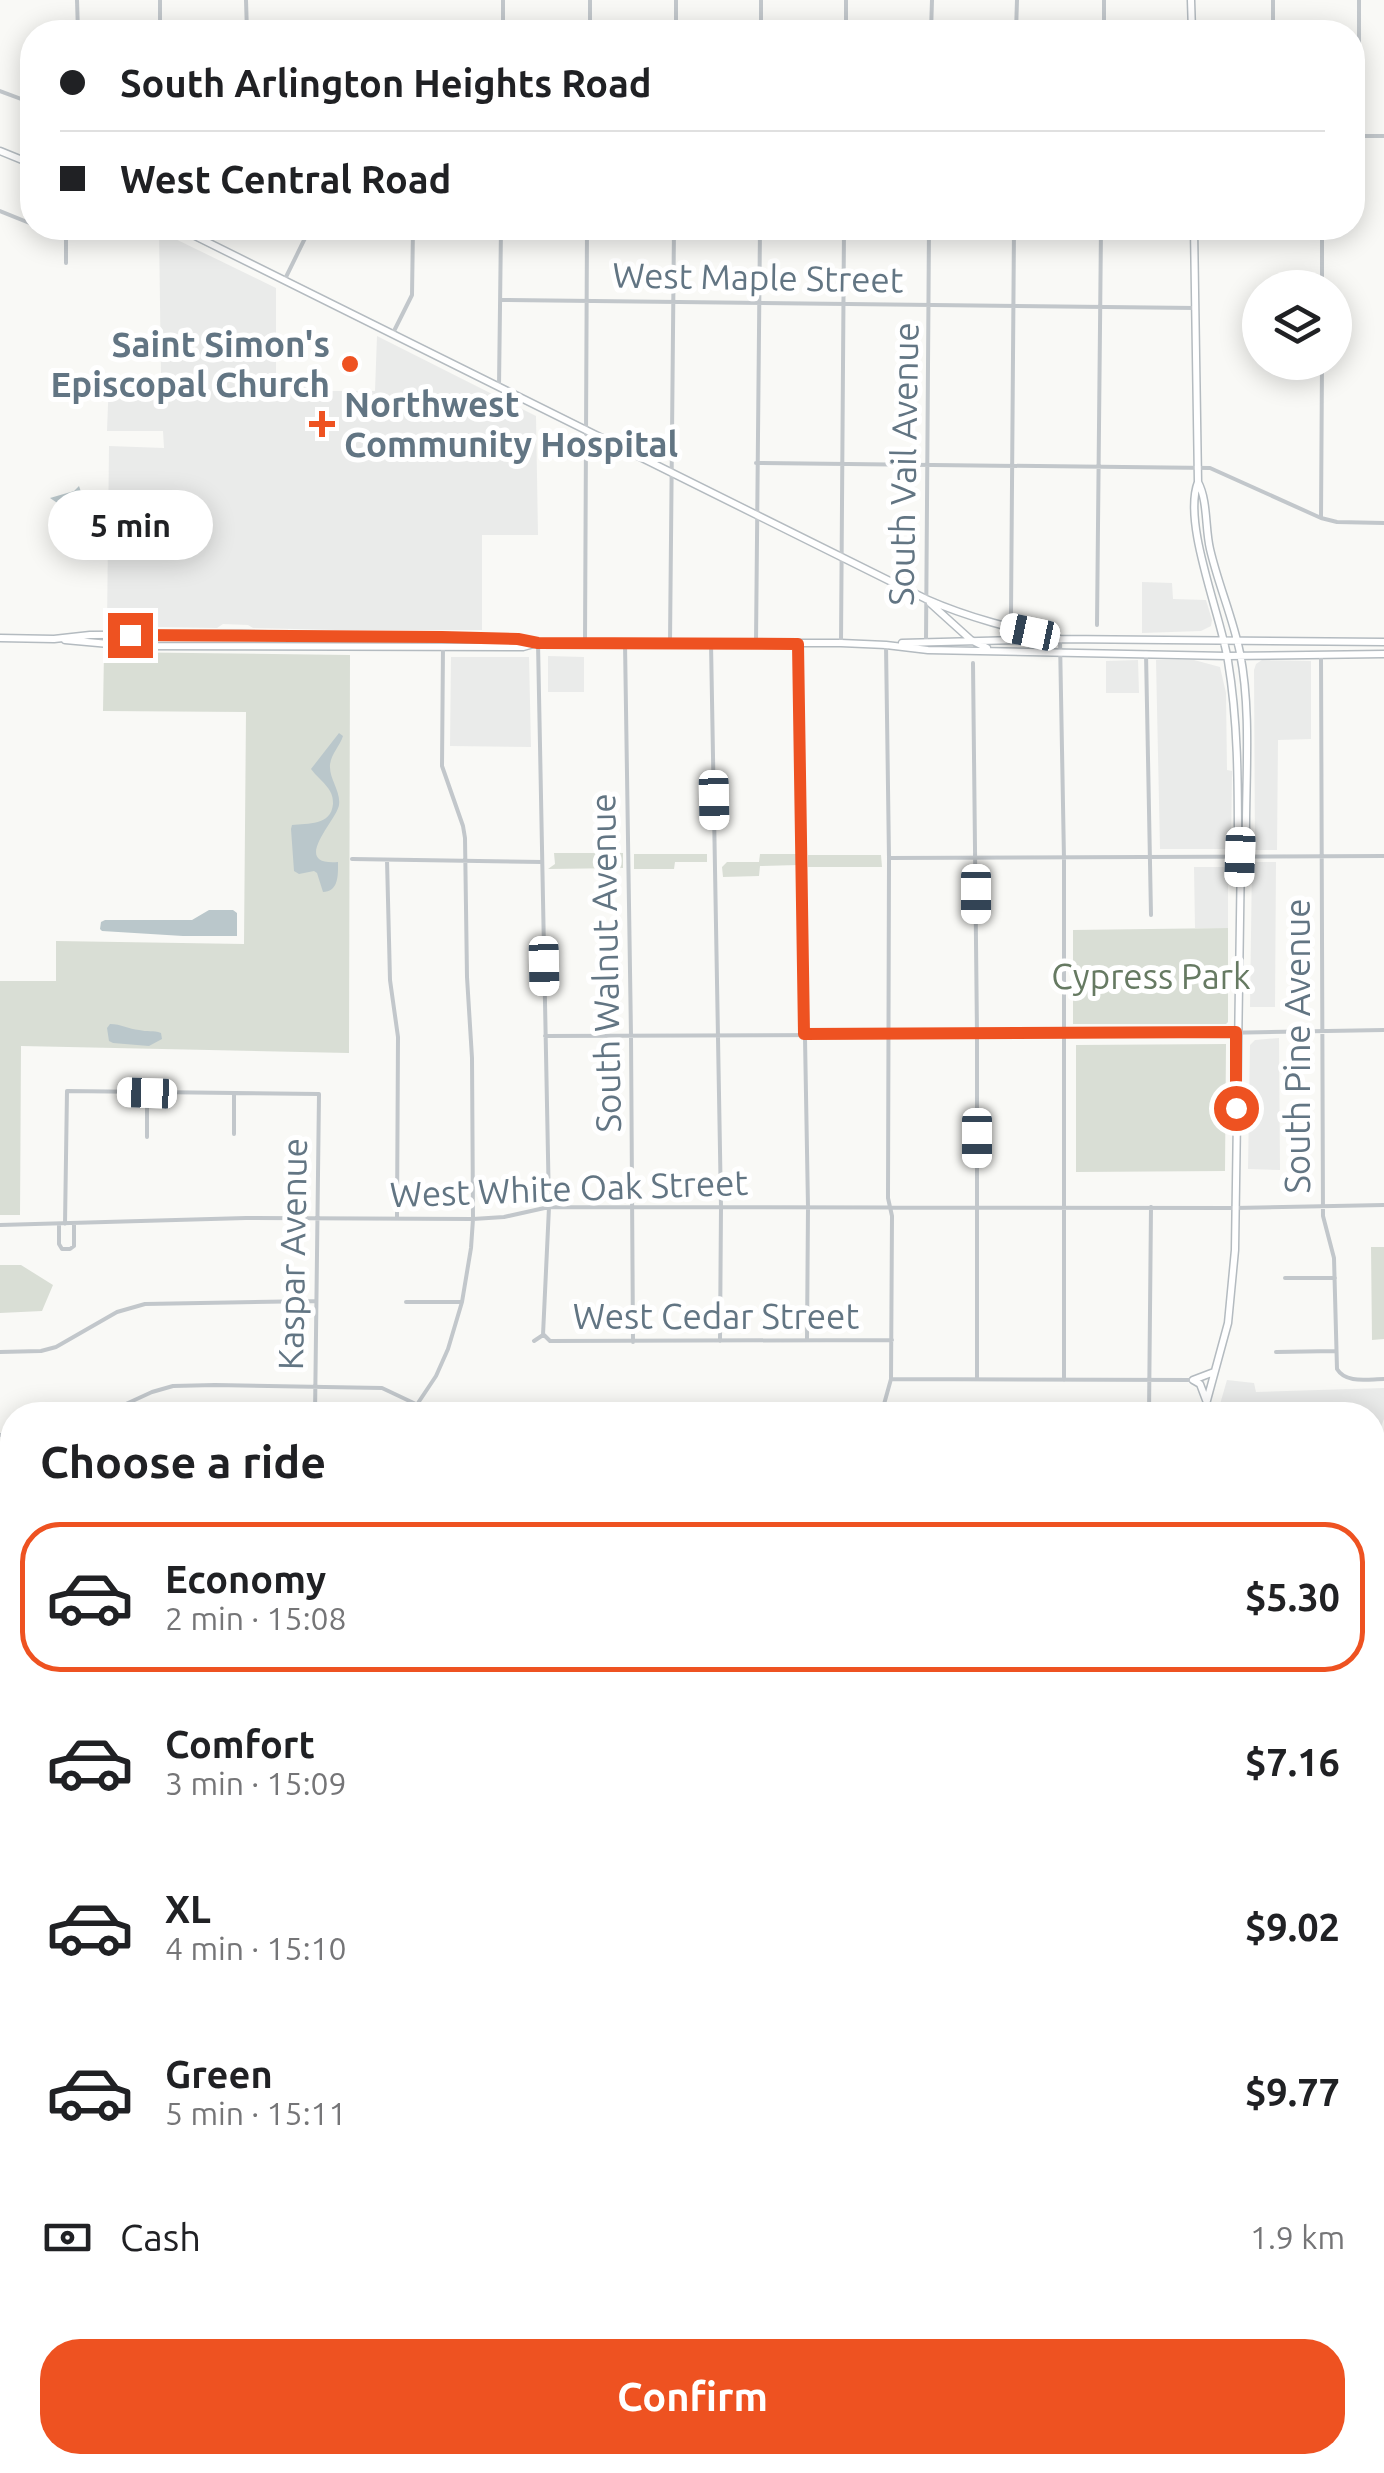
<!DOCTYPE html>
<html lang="en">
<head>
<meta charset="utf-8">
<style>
	:root { --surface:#fff; --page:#f2f2f2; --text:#202124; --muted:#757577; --line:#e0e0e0; --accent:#ee5221 }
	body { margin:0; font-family:Ubuntu,sans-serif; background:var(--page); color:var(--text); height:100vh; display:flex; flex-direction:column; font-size:38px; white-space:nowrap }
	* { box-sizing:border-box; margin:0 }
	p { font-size:32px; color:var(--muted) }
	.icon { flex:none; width:55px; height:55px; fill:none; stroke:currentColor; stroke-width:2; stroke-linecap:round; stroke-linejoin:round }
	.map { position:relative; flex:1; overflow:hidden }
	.panel { position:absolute; left:0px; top:1402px; width:1385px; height:1072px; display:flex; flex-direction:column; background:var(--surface); border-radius:40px 40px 0 0; box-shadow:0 5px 25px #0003 }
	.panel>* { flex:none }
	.banner { position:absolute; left:20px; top:20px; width:1345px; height:220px; border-radius:40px; box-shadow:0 5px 25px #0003; display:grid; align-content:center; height:220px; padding:0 40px; background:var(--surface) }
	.fabs { position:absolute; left:1242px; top:270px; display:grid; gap:20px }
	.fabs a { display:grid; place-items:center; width:110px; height:110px; border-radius:50%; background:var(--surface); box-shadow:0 5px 25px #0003; font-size:50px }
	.end { position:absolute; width:45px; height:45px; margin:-22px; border:12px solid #ee5221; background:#fff; box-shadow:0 0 0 5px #fff }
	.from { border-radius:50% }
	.bubble { position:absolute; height:70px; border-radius:35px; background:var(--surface); box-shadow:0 5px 25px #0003; font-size:32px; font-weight:600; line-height:70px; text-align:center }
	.car { position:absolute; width:30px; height:60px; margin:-30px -15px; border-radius:12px; box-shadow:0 0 8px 2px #0007; background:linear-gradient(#fff 24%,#345 0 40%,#fff 0 76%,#345 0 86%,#fff 0) }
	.banner b { display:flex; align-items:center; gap:35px; height:95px; font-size:38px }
	.banner b+b { border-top:2px solid var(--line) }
	.banner i { width:25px; height:25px; background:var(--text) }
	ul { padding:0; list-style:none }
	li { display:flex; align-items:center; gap:30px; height:150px; margin:0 20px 15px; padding:0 20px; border:5px solid transparent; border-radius:40px }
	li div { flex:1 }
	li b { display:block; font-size:38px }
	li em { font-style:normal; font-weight:600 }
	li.active { border-color:var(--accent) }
	li>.icon { width:90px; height:90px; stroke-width:1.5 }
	h2 { padding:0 40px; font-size:45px; line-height:120px }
	.pay { display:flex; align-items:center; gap:25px; height:110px; padding:0 40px; font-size:38px }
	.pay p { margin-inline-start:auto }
	.cta { display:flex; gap:20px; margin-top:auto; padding:20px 40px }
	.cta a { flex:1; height:115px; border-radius:40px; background:var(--accent); color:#fff; font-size:40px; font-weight:600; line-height:115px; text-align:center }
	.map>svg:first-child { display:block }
</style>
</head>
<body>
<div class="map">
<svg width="1384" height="2473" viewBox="0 0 1384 2473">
	<rect width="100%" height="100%" fill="#f9f9f6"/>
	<path fill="#eaebea" d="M 159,231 L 276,288 L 276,375 L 315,375 L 316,391 L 375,391 L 377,336 L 536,416 L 538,535 L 482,535 L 482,630 L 336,630 L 253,628 L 248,625 L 223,624 L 217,628 L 107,626 L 109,446 L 164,448 L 163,431 L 107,431 L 109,379 L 161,378 Z
		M 1142,582 L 1172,583 L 1173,599 L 1206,600 L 1212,620 L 1211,626 L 1201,631 L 1142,633 Z
		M 548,656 L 584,657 L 584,692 L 548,692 Z
		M 451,657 L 529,657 L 531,747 L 450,746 Z
		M 1138,660 L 1139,693 L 1106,693 L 1106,661 Z
		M 1156,660 L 1194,660 L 1220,667 L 1226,693 L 1227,770 L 1232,771 L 1231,849 L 1160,849 Z
		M 1262,660 L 1311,661 L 1311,739 L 1278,740 L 1277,850 L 1255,850 L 1254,670 L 1256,664 Z
		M 1252,862 L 1276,862 L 1275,1007 L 1250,1007 Z
		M 1194,867 L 1228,867 L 1228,928 L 1195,928 Z
		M 1279,1038 L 1280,1170 L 1248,1169 L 1250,1045 L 1255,1040 Z
		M 1227,1380 L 1254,1383 L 1256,1392 L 1384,1388 L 1384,1419 L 1373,1448 L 1372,1415 L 1217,1415 Z
		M 0,1846 L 12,1858 L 12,2069 L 0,2069 Z
		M 1372,2092 L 1384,2092 L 1384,2173 L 1373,2176 Z
		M 0,2098 L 12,2098 L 12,2445 L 0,2440 Z
		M 64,2463 L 509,2463 L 506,2473 L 94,2473 Z
		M 520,2463 L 606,2463 L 615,2473 L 517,2473 Z
		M 642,2463 L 717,2463 L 717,2473 L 650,2473 Z
		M 938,2463 L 938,2462 L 1040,2463 L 1039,2473 L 938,2473 Z
		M 1069,2463 L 1238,2463 L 1238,2473 L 1067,2473 Z"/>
	<path fill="#d9ded5" d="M 104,652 L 350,655 L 349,1053 L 21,1046 L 20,1215 L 0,1215 L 0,981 L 56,981 L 56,941 L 244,944 L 246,712 L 103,711 Z
		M 554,853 L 623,853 L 623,868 L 548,869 L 555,864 Z
		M 634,854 L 707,854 L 707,862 L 675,862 L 674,869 L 634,869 Z
		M 760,854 L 797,854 L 798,865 L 760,866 L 759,876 L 723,877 L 722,867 L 727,862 L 759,862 Z
		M 808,855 L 881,855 L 882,867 L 808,867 Z
		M 1228,928 L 1228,1022 L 1226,1024 L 1073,1024 L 1073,930 Z
		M 1226,1044 L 1225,1171 L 1076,1172 L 1076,1045 Z
		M 1371,1247 L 1384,1247 L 1384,1339 L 1372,1340 Z
		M 0,1265 L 21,1265 L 53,1285 L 42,1311 L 0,1313 Z"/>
	<path fill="#bac7cb" d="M 79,486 C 84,500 89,517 84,532 L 75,534 L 72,513 L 50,498 L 74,491 Z
		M 339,733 L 343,736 C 340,746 331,754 330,765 C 329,779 341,791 339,805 C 337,820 289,866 338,862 C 338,875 339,891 323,892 L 317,873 L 314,871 L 299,874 L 294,871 L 291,829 L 292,825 C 308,823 331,826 333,804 C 333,797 332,794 328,788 C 323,781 316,776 311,769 Z
		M 209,910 L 233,910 L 237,913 L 237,936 L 183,936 L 102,931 L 100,929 L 101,922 L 105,920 L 192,920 Z
		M 110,1024 C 121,1024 129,1029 139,1030 C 147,1032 153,1030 161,1033 L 162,1039 L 149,1046 L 113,1043 L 109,1041 L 107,1028 Z"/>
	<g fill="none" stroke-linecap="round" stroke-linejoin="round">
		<defs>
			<path id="secondary" d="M 1191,0 L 1192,32
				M 0,151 L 32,164
				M 179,228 L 926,599 C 969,618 1014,629 1060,639
				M 1194,228 L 1198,482 C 1208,501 1205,528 1210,549 C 1218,584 1233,618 1240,653 C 1252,714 1245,784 1246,846 L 1242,852
				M 1198,482 C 1182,523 1221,615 1228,661 C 1238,721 1238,783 1238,844 L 1241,853 L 1235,1250 L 1228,1323 L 1203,1415
				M 930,603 L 971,640 L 987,648
				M 0,638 L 54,639 L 90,635 L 240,634 L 518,639 L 538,643 L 841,643 L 886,645 L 928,650 L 1227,656 L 1384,654
				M 65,640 L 131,646 L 523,647 L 537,643
				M 902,643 L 1060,639 L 1384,642
				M 1206,1400 L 1200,1384 L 1193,1380 L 1214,1372
				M 1045,2473 L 1047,2462
				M 1059,2473 L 1060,2462"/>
			<path id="primary" d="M 0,1821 L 12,1833
				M 0,1835 L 12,1847
				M 1372,2070 L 1384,2070
				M 0,2073 L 12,2073
				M 1372,2081 L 1384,2081
				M 0,2084 L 12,2084
				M 624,2462 L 633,2473"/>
		</defs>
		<use href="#secondary" stroke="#b4bbc0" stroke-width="9"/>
		<use href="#primary" stroke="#b5bbbf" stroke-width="10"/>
		<path stroke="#c2c7cb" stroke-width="4" d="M 77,0 L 78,32
			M 246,0 L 247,32
			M 676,0 L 676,32
			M 1273,0 L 1273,32
			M 160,32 L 160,0
			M 503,32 L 503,0
			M 590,32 L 590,0
			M 761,32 L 761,0
			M 846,32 L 846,0
			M 931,32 L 932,0
			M 1016,32 L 1017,0
			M 1104,32 L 1104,0
			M 0,91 L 32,103
			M 1352,136 L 1384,136
			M 1359,136 L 1359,0
			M 0,211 L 32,224
			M 40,228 L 66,238
			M 66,263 L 66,238 L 70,228
			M 285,279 L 310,228
			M 1322,288 L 1322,228
			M 502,300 L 1195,308
			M 393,333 L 412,295 L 413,228
			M 499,386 L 501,228
			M 756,463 L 1210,468 L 1321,518 L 1337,522 L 1384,523
			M 1321,518 L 1322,362
			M 1011,614 L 1014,228
			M 1097,625 L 1101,228
			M 1060,640 L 1064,859 L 1064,1380
			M 926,641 L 929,228
			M 538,643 L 549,1207 L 543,1335
			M 585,643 L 587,228
			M 625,643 L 631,1036 L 633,1342
			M 670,643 L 674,228
			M 711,643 L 721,1207 L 720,1341
			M 756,643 L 760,228
			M 798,643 L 808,1207 L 807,1340
			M 841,643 L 844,228
			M 1146,653 L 1151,915
			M 1321,656 L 1323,1216 L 1334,1258 L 1337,1369 C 1346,1384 1368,1379 1384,1379
			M 973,663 L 977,1034 L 977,1379
			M 889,858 L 1384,856
			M 352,859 L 542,862
			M 387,860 L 390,980 L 398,1037 L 397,1218
			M 545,1036 L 1169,1034 L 1384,1030
			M 147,1093 L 147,1137
			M 234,1134 L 234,1094
			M 59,1224 L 59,1244 L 62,1249 L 70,1249 L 74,1246 L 74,1224
			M 65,1224 L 67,1091 L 319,1094 L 315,1415
			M 0,1225 L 246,1218 L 473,1219 L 504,1217 L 549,1207 L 1235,1208 L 1384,1205
			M 1285,1278 L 1335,1278
			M 406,1302 L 462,1302
			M 544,1335 L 550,1341 L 892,1340
			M 534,1341 L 543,1335
			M 0,1352 L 41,1351 L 56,1347 L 117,1312 L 145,1304 L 316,1301
			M 1276,1352 L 1335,1351
			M 891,1379 L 1191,1380
			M 102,1415 L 152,1392 L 173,1386 L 215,1385 L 382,1388 L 439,1415
			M 410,1415 L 436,1376 L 448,1349 L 462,1302 L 471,1248 L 473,1219 L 472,1058 L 467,977 L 465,838 L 463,826 L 442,766 L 443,646
			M 881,1415 L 891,1379 L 892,1216 L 888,1198 L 889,858 L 886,645
			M 1149,1415 L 1151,1207
			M 0,1435 L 12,1435
			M 1372,1466 L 1384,1468
			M 0,1522 L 12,1523
			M 1372,1553 L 1384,1553
			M 0,1630 L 12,1616
			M 0,1632 L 12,1644
			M 1372,1639 L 1384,1639
			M 1372,1725 L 1384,1725
			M 0,1749 L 12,1761
			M 1372,1812 L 1384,1811
			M 1372,2184 L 1384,2180
			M 1247,2473 L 1247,2462"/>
		<use href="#secondary" stroke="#fff" stroke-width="6"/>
		<use href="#primary" stroke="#fff" stroke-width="8"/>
	</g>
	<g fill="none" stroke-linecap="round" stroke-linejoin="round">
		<path stroke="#ee5221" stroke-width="12" d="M 130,635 L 442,637 L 518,639 L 538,643 L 798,644 L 804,1034 L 1236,1032 L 1236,1108"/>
	</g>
	<g fill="#ee5221" stroke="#fff" stroke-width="4">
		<circle cx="350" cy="364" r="10"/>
		<path d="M317 409h10v10h10v10h-10v10h-10v-10h-10v-10h10z"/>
	</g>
	<g text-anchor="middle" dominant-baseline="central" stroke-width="10" stroke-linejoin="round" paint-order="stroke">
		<g font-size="35" fill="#627583" stroke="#fff">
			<text transform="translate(758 277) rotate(1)">West Maple Street</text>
			<text transform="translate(903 464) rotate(-89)">South Vail Avenue</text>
			<text transform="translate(605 963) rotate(-91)">South Walnut Avenue</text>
			<text transform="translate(1297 1046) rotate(-90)">South Pine Avenue</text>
			<text transform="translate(569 1188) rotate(-2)">West White Oak Street</text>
			<text transform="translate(292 1254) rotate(-89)">Kaspar Avenue</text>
			<text x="716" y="1316">West Cedar Street</text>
		</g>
		<g font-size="35" font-weight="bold" fill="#627583" stroke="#fff" text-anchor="end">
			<text x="330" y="344">Saint Simon's<tspan x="330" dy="40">Episcopal Church</tspan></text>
			<text x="344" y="404" text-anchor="start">Northwest<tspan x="344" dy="40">Community Hospital</tspan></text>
		</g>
		<g font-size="35" fill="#667a62" stroke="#fff">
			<text x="1151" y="976">Cypress Park</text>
		</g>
	</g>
</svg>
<div class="fabs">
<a><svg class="icon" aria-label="layers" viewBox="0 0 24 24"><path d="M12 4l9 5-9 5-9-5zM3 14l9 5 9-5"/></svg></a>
</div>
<i class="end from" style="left:1236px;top:1108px"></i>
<i class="end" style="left:130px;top:635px"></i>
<div class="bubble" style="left:48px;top:490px;width:165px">5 min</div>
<i class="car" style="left:1030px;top:632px;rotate:282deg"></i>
<i class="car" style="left:714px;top:800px;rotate:179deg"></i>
<i class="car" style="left:1240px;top:857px;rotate:182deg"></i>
<i class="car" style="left:976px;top:894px;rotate:180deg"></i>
<i class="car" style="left:544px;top:966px;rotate:179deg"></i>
<i class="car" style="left:147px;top:1093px;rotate:272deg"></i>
<i class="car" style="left:977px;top:1138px;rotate:180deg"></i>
<div class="banner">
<b><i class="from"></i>South Arlington Heights Road</b>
<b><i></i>West Central Road</b>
</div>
<section class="panel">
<h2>Choose a ride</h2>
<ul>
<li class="active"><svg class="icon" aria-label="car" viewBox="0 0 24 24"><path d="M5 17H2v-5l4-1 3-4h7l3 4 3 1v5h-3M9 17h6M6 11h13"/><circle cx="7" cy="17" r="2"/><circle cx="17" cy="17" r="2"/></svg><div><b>Economy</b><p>2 min · 15:08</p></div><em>$5.30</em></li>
<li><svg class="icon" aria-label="car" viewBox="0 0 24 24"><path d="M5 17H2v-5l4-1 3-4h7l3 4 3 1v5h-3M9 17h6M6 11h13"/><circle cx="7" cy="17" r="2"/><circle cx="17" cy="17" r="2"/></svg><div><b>Comfort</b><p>3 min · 15:09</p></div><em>$7.16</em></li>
<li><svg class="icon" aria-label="car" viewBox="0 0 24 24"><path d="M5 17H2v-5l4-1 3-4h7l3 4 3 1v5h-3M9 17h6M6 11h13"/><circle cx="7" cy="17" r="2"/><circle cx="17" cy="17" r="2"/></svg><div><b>XL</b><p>4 min · 15:10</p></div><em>$9.02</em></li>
<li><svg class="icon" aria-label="car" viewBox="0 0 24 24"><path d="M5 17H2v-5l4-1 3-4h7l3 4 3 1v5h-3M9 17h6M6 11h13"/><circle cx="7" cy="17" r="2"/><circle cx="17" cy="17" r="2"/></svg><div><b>Green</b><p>5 min · 15:11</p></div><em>$9.77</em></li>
</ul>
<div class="pay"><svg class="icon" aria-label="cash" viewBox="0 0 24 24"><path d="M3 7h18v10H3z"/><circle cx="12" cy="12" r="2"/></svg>Cash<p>1.9 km</p></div>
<div class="cta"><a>Confirm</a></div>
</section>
</div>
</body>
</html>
